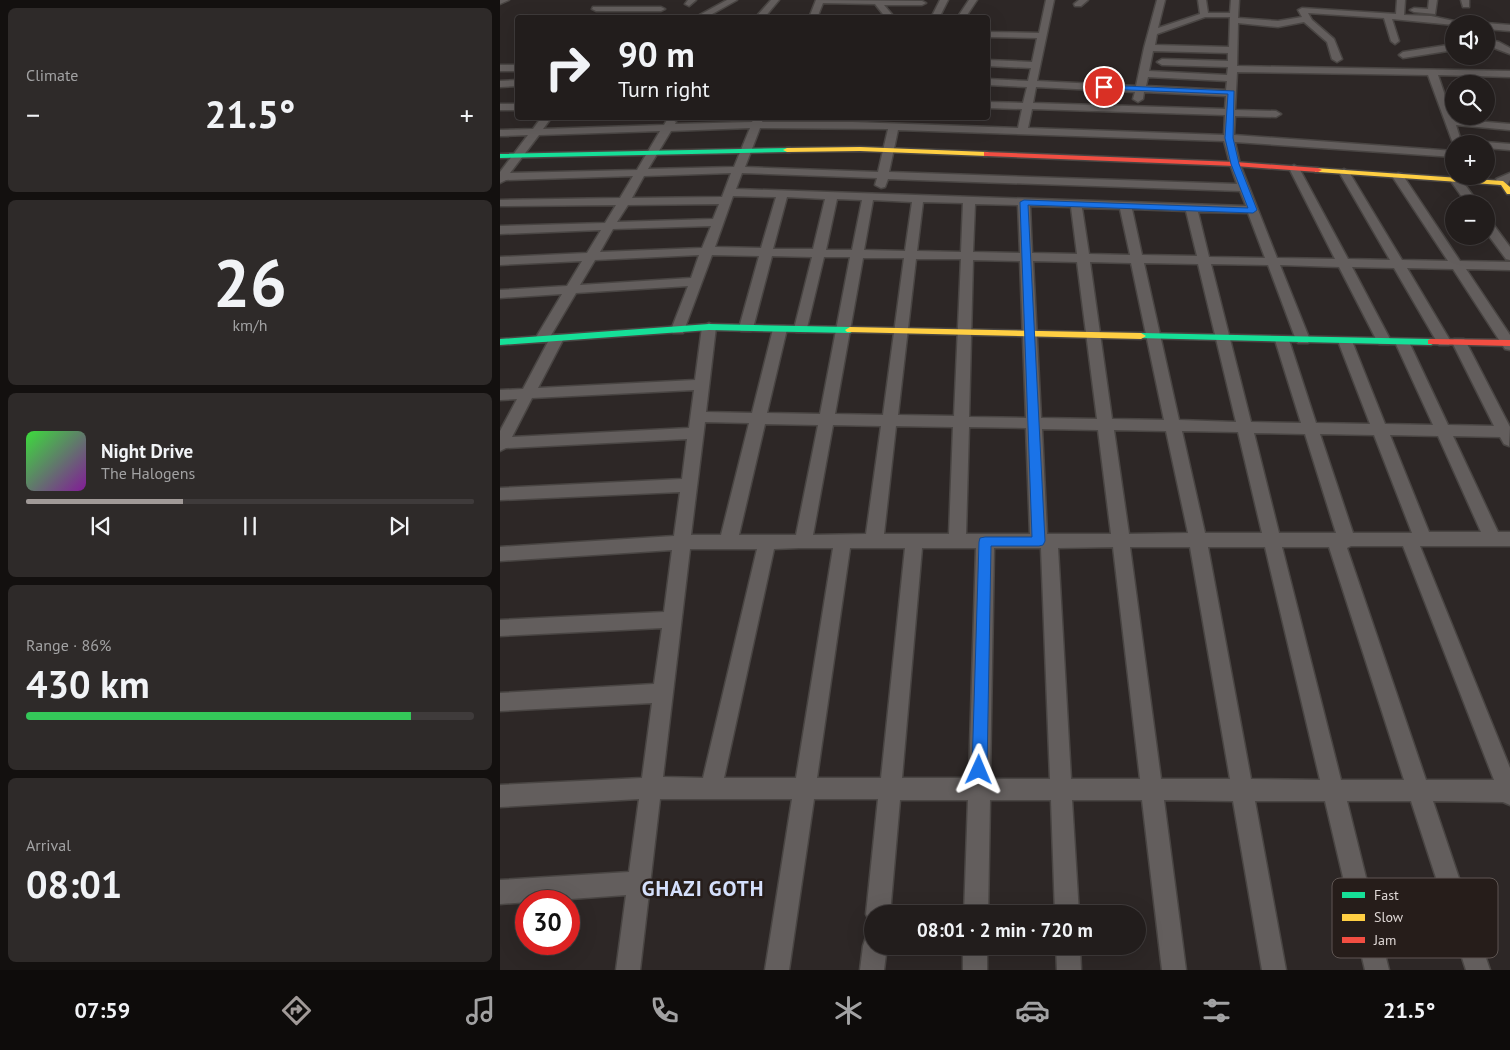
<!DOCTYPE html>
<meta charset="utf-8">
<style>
body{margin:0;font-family:"PT Sans",sans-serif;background:#2e2a29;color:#f1f3f6;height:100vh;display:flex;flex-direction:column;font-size:19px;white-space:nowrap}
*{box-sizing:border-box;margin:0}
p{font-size:16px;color:#a2a2a3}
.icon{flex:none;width:28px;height:28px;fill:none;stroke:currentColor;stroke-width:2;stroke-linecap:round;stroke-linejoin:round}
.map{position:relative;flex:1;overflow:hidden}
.details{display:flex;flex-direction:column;gap:8px;padding:8px;background:#13100f;width:500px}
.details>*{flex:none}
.banner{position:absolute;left:15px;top:15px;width:475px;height:105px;border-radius:5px;box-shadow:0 5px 20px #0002,0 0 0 1px #3f3b3b;background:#221d1c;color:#f1f3f6;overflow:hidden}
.controls{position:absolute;left:945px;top:15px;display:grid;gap:10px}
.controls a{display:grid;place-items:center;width:50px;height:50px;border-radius:50%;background:#221d1c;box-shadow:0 5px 20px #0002,0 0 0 1px #3f3b3b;font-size:25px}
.speed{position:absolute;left:15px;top:890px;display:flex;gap:10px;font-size:25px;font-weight:700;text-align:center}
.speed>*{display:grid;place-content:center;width:65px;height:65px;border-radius:50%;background:#221d1c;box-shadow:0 5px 20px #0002,0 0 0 1px #3f3b3b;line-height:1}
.speed .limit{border:8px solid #d22;background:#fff;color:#111}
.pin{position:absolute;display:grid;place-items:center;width:42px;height:42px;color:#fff;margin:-21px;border:2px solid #fff;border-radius:50%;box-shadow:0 1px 5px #0007}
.me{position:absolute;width:55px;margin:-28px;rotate:1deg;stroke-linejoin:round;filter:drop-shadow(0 0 4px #0008)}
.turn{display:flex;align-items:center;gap:18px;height:105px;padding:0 20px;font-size:22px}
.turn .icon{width:65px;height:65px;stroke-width:2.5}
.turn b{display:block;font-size:35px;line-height:42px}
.big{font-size:38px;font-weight:800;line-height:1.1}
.details .card{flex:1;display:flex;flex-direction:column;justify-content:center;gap:8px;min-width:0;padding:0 18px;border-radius:8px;background:#2e2a29}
.details .dial{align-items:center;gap:0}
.dial b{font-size:65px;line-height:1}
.song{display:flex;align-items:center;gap:15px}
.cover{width:60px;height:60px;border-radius:8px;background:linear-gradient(135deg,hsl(120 70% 55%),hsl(290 70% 35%))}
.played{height:5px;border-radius:2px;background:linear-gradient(90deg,#a19a98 35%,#3f3b3b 35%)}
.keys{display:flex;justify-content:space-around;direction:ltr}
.heat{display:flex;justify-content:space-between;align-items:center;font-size:28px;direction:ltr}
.charge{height:8px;border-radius:4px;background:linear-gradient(90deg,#34c759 86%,#3f3b3b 0)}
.trip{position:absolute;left:364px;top:905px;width:282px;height:50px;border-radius:25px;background:#221d1c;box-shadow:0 5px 20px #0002,0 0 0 1px #3f3b3b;font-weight:800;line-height:50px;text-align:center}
.dock{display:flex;height:80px;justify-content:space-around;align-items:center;background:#0e0c0b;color:#a2a2a3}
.dock .icon{width:35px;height:35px}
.dock .current{color:#a19a98}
.dock b{font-size:22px;color:#f1f3f6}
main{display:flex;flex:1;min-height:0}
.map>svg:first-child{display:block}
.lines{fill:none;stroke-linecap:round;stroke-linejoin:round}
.street-casing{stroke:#494543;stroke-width:3}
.fast-casing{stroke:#494543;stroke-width:3}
.slow-casing{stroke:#494543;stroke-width:3}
.jam-casing{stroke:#494543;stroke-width:3}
.street{fill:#635e5d;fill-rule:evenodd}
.fast{fill:#16e098;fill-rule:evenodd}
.slow{fill:#ffcf43;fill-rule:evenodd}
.jam{fill:#f24e42;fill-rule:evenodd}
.route{fill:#1a73e8;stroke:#114b97}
.labels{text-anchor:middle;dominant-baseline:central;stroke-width:5;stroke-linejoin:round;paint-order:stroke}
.near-district-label{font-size:21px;font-weight:bold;letter-spacing:1px;fill:#d5e0fc;stroke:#261d1a}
.key{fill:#261d1a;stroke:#5e5552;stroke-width:1}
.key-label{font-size:14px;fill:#dfd8d6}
</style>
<main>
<section class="details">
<div class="card"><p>Climate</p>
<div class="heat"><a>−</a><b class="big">21.5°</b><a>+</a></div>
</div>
<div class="card dial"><b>26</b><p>km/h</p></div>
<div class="card">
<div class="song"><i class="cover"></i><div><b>Night Drive</b><p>The Halogens</p></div></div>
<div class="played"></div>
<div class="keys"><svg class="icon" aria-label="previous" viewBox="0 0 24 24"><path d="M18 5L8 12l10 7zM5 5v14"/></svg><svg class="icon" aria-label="pause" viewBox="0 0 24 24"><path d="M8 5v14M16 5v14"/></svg><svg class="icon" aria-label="next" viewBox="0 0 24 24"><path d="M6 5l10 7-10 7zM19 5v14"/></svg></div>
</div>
<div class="card"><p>Range · 86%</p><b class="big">430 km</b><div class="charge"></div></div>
<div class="card"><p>Arrival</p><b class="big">08:01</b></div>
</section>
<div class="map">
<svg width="1010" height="970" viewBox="0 0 1010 970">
<rect width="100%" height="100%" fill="#2d2726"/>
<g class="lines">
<g class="street-casing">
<path id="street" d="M0,0H9L0,4Z
M188,0H196L189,6L185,4Z
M227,0H237L205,18H194Z
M271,0H279L264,18H255Z
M316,0L422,1L426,3L422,5H384L395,18H386L375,4L323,3L317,18H309Z
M440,0H448L439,18H431Z
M469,0H477L465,18H457Z
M546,0H554L537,81L636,86L644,48L657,0H665L658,28L700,14L698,0H706L708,13H730L731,0H739L738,18L778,21L802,17L798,10L802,8L896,14L897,0H905L904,15L931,16L968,24L954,25L892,19L899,41L895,44L891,41L884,18L808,13L812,20L834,39L842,59L837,62L832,59L827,42L804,22L778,27L738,23L737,66L1010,71V77L938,75L953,119L1010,124V130L956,125L962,144H954V146L928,75L737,72L735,110L776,111L781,114L776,117L735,116L734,135L954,151V157L735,142L740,164L777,258L835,259L789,168L794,165L799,168L848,259L890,260L839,172L844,169L849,172L902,260L948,261L892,176L898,173L902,174L960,261L1010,262V270L966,269L1010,335V350L1005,349L953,269L907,268L951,342L949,345H939L937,342L894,268L852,267L891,341L889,344H879L877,341L839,267L780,265L810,340L808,343H798L796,340L768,265L711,264L751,422L801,423L775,340L777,337H787L789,340L816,423L870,424L838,341L840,338H850L852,341L885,424L933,425L895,342L897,339H907L909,342L948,425L994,426L952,342L954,339H964L966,342L1010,427L1009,446L1004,444L1000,437L953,436L998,532H1010V546H920L1010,768V805L1003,802L933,801L990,970H966L911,801H847L889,970H865L825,801H755L786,970H762L733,801L664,800L686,970H662L642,800H572L579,914H555L551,800H490L488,914H464L468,800H400L390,914H372V923L370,922L366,914L378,799H314L289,970H265L292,799H160L140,970H116L126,895L0,904V880L129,872L139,799L0,807V785L142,778L152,703L0,711V693L154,684L162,628L0,636V620L164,612L172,550L0,561V547L174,536L180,492L0,500V488L182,479L187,439L6,448L0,451V431L17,399L0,400V390L23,389L50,338L52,335H62L64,338L38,388L195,380L202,327L209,323L216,327L206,412L252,413L273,329L275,326H285L287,329L267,413L320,414L350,257H324L306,332H296L294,329L312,257L272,256L253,328L251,331H241L239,328L259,256L212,255L183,333H173L171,330L188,286L76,293L47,342H37L35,339L62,294L0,298V290L67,286L82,261L0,265V257L87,253L101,230L0,234V226L105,223L116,205L0,206V200L120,198L133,176L6,180L0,183V172L28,135L0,136V130L33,129L41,118H51L43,129L164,125L167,120L171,119L176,122L175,124L252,122L254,118H264L262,122H353L518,128L522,109L488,108V102L523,103L527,87L488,85V79L528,81L531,68L488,66V60L532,62L537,38L488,37V32L539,33ZM705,17H730L729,47L655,45L657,34ZM653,51L728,53V61L662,59L657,62L662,65L728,67L727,75L649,71ZM648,77L727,81L726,90L646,86ZM536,87L635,92L633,99L638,102L643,99L644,92L726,96L725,109L533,103ZM532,109L725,115L724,135L528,128ZM250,128L234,167L148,169L171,131ZM260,128L388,129L378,172L245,167ZM398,130L724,141L730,164L737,184L389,172ZM160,131L137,170L10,173L39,135ZM231,173L222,197L132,198L144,176ZM242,173L377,178L375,185L381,188L385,187L388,179L740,191L746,206L236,189ZM233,196L276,197L261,248L215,247ZM287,197L325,199L313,249H273ZM337,199L362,200L352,250H326ZM373,200L412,202L405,251L364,250ZM423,202L463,203L461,252L417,251ZM219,204L213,219L117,222L128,205ZM475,204L518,205L520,253L473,252ZM530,206L571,207L577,254L532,253ZM582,208L620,209L630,255L589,254ZM632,209L686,211L697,256L642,255ZM698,212L748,213L765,258L709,257ZM211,226L202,248L100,252L113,229ZM199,255L191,278L80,285L95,260ZM363,258H404L383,415L335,414ZM416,259H461L454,416L398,415ZM473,260L520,261L526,418L469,417ZM533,261L577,262L597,419L541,418ZM590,262L631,263L664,420L612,419ZM644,263L698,264L736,422L679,420ZM194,390L189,428L12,437L32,398ZM205,422L249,423L221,535H191ZM265,424L318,425L296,535H239ZM333,425L381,426L366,534L313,535ZM396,426L453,427L449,534H384ZM469,427L526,428L530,534H466ZM542,429L598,430L611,534H547ZM614,430L666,431L688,533L629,534ZM682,431L738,432L762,533H705ZM754,433L805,434L836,533H779ZM820,434L874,435L912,533H853ZM890,435L938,436L981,532H929ZM851,546H903L994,780H926L847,548ZM613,547L640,779H571L558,548ZM630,547H690L730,779H661ZM708,547H765L820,780L751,779ZM782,547H829L904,780H841ZM299,548H333L296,778H224L274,549ZM350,548H405L381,778H317ZM422,548H476L469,778H402ZM494,548H541L550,779H490ZM190,549H257L203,778L163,777Z
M579,0H588L581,6H575L574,4Z
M929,0H937L935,14L914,12L910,10L914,8L928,9Z
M961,0H969V7H963Z
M93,7H161L165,9L161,11H96L92,9Z
M986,23L1010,25V31L986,29Z
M986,39L999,42L1010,48V54L986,45Z
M954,44V50L903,58L899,55L903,52Z
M0,65H18V71H0Z
M18,80V86L0,87V81Z
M0,104H18V110H0Z
M986,142L1010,144V150L986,148V144H982Z
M1010,173V180L1007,185H999L996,179Z
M956,177L960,178L979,204H967L950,180Z
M986,220H990L1010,247V260L1006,259L986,232Z
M372,935V946H387L384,970H360L363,946L366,937Z
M463,946H487V970H463Z
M556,946H580L581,970H557Z"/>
</g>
<g class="fast-casing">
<path id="fast" d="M290,148V152H287L0,158V154Z
M209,324L350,327L355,330L350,333L209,330L0,345V339Z
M641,333L931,339L936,342L931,345L638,338V334Z"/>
</g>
<g class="slow-casing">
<path id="slow" d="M360,147L487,152L491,154L487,156L360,151L287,152L283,150L287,148Z
M815,168L1003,181L1010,187V194H1007L1001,185L818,172H815Z
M350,327L641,333L646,336L641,339L347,332L345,330Z"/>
</g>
<g class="jam-casing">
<path id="jam" d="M484,152L735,162L818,168L822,170L818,172L735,166L487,156H484Z
M931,339L1010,340V346L928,344V340Z"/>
</g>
<use href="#street" class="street"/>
<use href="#fast" class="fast"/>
<use href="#slow" class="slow"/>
<use href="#jam" class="jam"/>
</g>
<path class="route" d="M602,85L734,91L733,138L739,164L757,210L753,213L528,205L545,541L543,545L539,546H491L487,770L484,775L479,778L474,775L472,770L479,542L480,538L485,537H532L520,202L524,200L748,208L731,164L725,138L728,94L604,89L602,88Z"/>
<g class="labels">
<g class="near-district-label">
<text x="203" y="888">GHAZI GOTH</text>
</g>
</g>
<rect x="832" y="878" width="166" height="80" rx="8" class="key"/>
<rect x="842" y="892" width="23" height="6" fill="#16e098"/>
<rect x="842" y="914" width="23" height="7" fill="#ffcf43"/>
<rect x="842" y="937" width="23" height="6" fill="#f24e42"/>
<g class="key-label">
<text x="874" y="900">Fast</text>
<text x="874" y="922">Slow</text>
<text x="874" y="945">Jam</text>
</g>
</svg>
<div class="controls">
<a><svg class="icon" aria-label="sound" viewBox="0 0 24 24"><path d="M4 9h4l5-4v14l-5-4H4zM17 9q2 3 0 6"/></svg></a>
<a><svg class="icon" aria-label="search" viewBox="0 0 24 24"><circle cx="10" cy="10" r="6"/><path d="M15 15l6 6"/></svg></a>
<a>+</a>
<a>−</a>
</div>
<div class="speed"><div class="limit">30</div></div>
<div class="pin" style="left:604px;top:87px;background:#d93025"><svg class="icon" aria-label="arrive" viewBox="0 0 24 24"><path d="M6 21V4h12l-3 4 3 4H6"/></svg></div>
<svg class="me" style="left:479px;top:770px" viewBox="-20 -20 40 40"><path d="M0-17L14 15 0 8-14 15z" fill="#1a73e8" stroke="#fff" stroke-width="4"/></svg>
<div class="trip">08:01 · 2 min · 720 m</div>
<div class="banner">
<div class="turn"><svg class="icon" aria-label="right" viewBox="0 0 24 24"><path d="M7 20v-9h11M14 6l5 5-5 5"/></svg><div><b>90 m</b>Turn right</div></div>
</div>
</div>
</main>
<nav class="dock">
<b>07:59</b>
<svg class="icon current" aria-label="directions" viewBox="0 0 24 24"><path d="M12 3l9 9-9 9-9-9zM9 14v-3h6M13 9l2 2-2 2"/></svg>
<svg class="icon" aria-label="music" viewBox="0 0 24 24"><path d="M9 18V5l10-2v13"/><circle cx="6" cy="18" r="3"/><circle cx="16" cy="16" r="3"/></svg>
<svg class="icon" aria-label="phone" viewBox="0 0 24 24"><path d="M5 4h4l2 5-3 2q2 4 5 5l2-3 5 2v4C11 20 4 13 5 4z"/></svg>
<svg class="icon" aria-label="climate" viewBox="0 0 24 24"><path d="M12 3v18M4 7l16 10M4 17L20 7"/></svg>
<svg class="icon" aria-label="car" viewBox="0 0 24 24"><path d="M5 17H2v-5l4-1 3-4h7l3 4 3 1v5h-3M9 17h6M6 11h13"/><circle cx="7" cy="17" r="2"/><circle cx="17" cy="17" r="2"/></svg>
<svg class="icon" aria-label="filters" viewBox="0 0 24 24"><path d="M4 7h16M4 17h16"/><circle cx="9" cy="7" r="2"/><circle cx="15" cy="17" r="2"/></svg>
<b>21.5°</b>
</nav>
